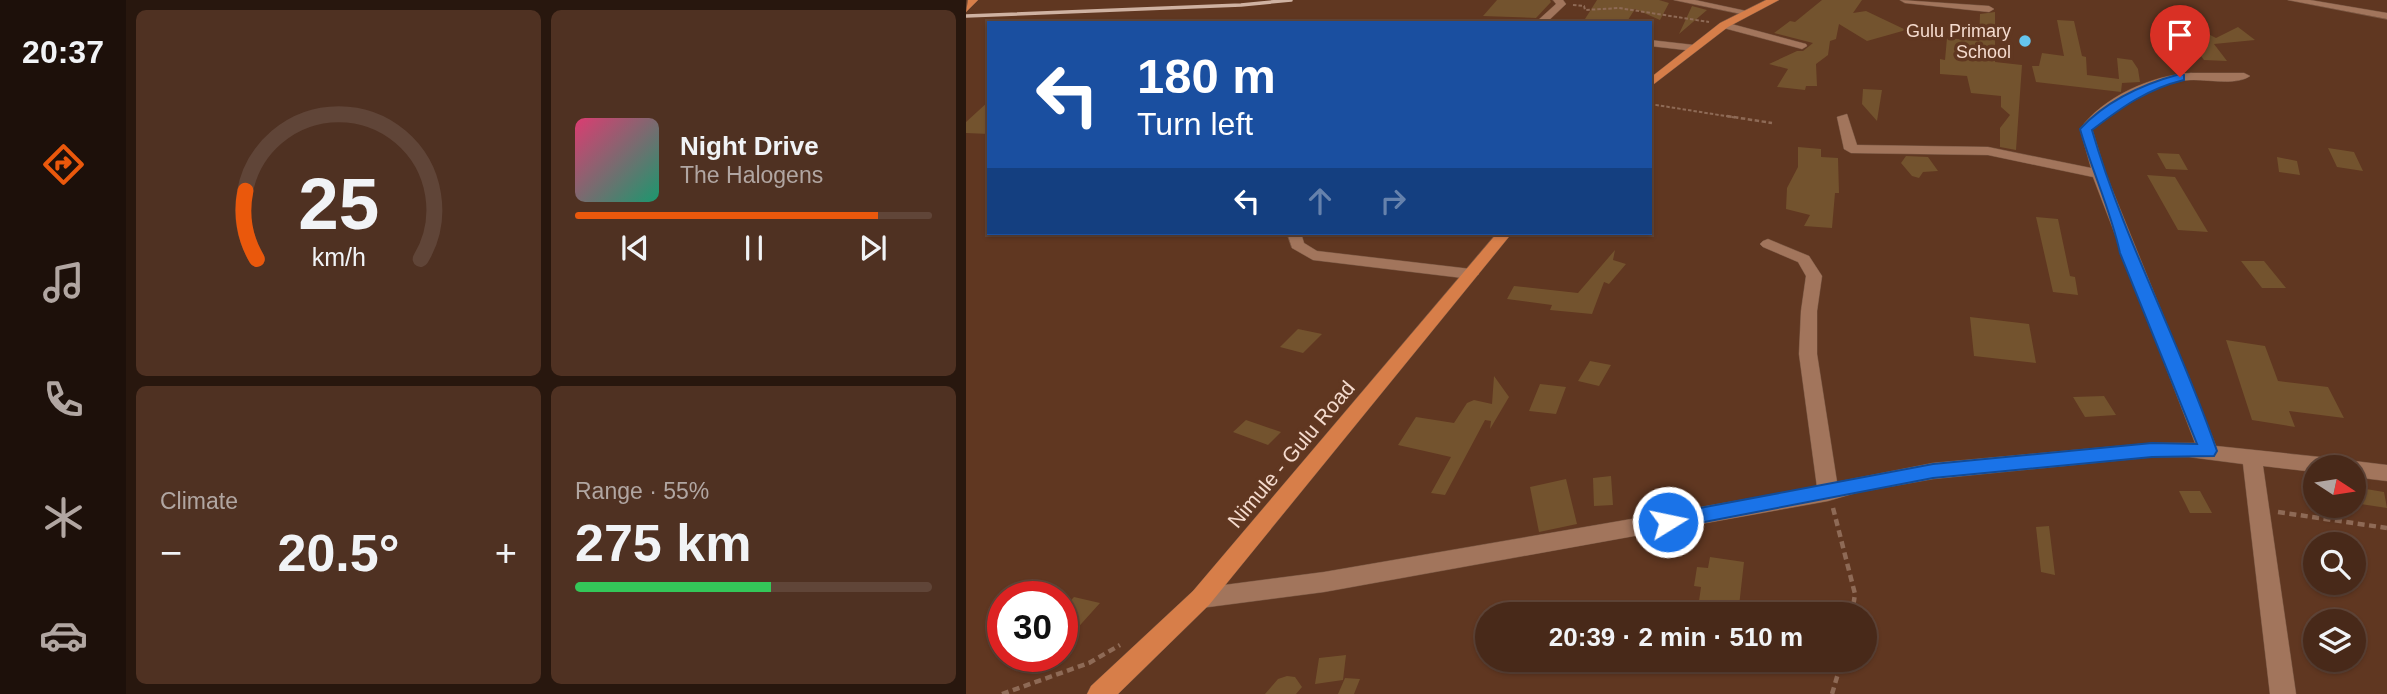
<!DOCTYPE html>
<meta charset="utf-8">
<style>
body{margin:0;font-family:Arial,sans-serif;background:#4f3122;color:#f1f3f6;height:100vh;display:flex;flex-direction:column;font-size:26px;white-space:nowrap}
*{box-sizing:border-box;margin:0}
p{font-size:23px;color:#b1a6a2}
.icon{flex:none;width:38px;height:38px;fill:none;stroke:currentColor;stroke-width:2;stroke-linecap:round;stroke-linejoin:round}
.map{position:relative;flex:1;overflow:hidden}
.sheet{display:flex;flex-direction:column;gap:10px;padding:10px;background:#28170e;width:840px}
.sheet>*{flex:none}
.guide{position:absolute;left:21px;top:21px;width:665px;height:214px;border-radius:0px;box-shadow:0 2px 5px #0004,0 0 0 2px #604538;background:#1a4fa0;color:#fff;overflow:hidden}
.needle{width:46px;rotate:102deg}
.tools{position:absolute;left:1337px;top:455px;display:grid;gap:14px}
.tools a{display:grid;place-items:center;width:63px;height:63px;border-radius:50%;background:#482919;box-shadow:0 2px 5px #0004,0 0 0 2px #604538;font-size:35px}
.speed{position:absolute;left:21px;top:581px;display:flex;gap:14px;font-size:35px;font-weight:700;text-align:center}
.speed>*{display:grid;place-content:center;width:91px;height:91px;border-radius:50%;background:#482919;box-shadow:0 2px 5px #0004,0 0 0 2px #604538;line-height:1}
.speed .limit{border:10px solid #d22;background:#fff;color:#111}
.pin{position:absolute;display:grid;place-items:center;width:60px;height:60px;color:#fff;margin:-72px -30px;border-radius:50% 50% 50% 0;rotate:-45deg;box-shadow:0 0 7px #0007}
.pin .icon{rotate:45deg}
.me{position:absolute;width:77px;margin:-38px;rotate:80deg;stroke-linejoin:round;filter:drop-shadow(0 0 5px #0008)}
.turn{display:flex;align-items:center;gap:24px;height:147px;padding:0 35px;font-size:32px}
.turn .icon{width:91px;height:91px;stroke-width:2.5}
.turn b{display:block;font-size:49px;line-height:60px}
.lanes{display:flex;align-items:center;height:66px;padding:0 35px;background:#0003;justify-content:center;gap:35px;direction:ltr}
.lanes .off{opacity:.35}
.big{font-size:52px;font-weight:800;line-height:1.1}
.sheet .card{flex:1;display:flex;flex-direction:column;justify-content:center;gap:10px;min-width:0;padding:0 24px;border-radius:10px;background:#4f3122}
.sheet .dial{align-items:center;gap:0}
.dial svg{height:182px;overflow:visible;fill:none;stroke:#604538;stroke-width:7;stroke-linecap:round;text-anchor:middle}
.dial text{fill:#f1f3f6;stroke:none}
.song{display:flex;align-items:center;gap:21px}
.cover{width:84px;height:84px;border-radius:10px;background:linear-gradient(135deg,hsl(340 70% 55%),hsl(160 70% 35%))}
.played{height:7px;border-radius:4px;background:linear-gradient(90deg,#ea580c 85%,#604538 85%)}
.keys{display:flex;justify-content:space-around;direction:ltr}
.heat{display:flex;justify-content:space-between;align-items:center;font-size:38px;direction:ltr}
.charge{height:10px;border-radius:5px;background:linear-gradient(90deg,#34c759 55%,#604538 0)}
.sheet .tiles{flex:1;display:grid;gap:10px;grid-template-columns:repeat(2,1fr)}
.trip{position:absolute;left:509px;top:602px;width:402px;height:70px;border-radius:35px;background:#482919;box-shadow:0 2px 5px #0004,0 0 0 2px #604538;font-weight:800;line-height:70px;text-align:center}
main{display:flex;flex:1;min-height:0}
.dock{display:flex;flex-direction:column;width:126px;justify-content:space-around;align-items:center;background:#1d100a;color:#b1a6a2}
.dock .icon{width:49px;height:49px}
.dock .selected{color:#ea580c}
.dock b{font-size:32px;color:#f1f3f6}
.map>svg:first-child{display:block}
.building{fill:#73532e}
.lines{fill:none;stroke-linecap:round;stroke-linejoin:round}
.minor-casing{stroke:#785642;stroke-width:1}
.major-casing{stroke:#785642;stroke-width:1}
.path-far2{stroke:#8e6a56;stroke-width:2;stroke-dasharray:3.5 2;stroke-linecap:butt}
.path-far1{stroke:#8e6a56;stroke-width:2.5;stroke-dasharray:4.5 2.5;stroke-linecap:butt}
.path{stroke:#8e6a56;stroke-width:4.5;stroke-dasharray:7 4.5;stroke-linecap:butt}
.minor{fill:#a2755c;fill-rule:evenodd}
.major{fill:#d77e49;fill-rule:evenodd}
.rail{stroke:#cfb2a2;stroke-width:3.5}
.route{fill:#1a73e8;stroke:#114b97;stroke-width:2}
.poi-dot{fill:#65c5ee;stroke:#603721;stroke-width:2.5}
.labels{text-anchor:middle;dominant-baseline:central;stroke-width:7;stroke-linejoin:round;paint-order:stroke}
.far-poi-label{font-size:18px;fill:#f5dbce;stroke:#603721;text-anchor:end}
.street-label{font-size:21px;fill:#f5dbce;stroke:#603721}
</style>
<main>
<nav class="dock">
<b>20:37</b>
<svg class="icon selected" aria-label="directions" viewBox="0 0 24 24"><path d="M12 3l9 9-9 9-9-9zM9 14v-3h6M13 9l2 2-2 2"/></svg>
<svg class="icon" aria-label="music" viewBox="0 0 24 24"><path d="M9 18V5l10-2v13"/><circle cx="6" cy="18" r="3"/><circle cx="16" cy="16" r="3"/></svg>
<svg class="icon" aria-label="phone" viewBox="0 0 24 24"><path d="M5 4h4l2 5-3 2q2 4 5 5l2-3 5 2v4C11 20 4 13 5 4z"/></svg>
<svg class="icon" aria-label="climate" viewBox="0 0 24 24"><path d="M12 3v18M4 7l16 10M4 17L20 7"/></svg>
<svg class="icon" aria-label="car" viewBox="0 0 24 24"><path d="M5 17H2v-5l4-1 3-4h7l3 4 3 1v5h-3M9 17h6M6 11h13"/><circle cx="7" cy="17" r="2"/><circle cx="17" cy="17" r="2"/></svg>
</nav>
<section class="sheet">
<div class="tiles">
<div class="card dial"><svg viewBox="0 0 100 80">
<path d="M14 69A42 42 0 1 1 86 69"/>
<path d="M14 69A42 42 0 0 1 9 39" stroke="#ea580c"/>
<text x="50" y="56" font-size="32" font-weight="700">25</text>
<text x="50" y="72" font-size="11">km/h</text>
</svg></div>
<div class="card">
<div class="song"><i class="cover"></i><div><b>Night Drive</b><p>The Halogens</p></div></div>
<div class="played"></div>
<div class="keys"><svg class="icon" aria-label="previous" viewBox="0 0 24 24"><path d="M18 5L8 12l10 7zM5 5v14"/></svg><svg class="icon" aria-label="pause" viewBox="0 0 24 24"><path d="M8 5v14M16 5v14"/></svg><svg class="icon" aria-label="next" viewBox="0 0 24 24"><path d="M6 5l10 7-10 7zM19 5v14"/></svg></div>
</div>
<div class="card"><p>Climate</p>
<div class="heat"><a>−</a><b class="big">20.5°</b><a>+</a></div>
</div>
<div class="card"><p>Range · 55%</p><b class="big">275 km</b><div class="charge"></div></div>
</div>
</section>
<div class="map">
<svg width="1421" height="694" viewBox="0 0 1421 694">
<rect width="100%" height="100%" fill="#603721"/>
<path class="building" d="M531,0H584L585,2L570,18L517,16Z
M631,0H693L703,3L694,20L669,9L660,23L619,19Z
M856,0H896L887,13L900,11L940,30L901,41L873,24L870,39L864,41L862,55L850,64L851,86H840L839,90L811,87L822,69L803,64L831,51H837L847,43L808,33L824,21L829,22Z
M726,6L741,10L713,34Z
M1029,12V62L1056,65L1050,150L1034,147V128L1044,115L1035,107V96L1005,93L1001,76L974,74V59L979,60L981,38L1013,41L1014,14Z
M1205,15L1250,38L1272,27L1289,40L1248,44L1261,61L1238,60Z
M1091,20L1108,21L1116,56L1120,57L1121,75L1153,79L1151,58L1166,60L1172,69L1174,82L1156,83L1155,92L1070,82L1066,66H1073L1076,53L1098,56Z
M897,89L916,90L911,121L896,104Z
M23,101V134L0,133V122Z
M832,147L855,149V157L872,158L873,193H869L866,228L838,226L844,215L820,209L821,188L832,167Z
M1362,148L1388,152L1397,171L1371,167Z
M1191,153L1213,154L1222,170L1200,169Z
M940,156L962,157L972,171L957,172L953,178L946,176L935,163Z
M1311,157L1331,161L1334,175L1313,172Z
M1181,175L1209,177L1242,232L1212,230Z
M1070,217L1092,219L1104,276L1109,277L1112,295L1087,292Z
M649,250L647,260L660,264L643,284L638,282L626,314L584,310L586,305L541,299L548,286L612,293Z
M1275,261H1298L1320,288H1296Z
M1004,317L1063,324L1070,363L1008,356Z
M332,329L356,334L337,353L314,347Z
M1260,340L1299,346L1312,381L1362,387L1378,418L1323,411L1329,427L1286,420Z
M624,361L645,365L633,386L612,381Z
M528,376L543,397L524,429L525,421L519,420L479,495L465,493L485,457L432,445L450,417L488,423L501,403L508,400L526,404Z
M574,384L600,387L590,414L563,411Z
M1138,396L1150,415L1119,417L1107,397Z
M280,420L315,432L302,445L267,432Z
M645,476L647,505L628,506L627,478Z
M600,479L611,524L573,532L564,487Z
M1388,487L1418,492L1421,508L1388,503Z
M1213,491H1234L1246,513H1224Z
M1083,526L1089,575L1075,572L1070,527Z
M744,557L778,562L773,606L733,601L735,587L728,586L731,567L742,568Z
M108,597L134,603L107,633L96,630V610Z
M380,655L377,680L349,684L353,658Z
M321,676L329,677L336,687L330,694H299L312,679Z
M379,678L394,679L388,694H372Z"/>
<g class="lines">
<g class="minor-casing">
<path id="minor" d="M587,0H597L600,4L580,23H569L590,4Z
M708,0H729L785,12L780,15Z
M934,0L1023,6L1028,9L1023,12L939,3Z
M1322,0H1344L1421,13V19Z
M758,22L840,44L841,46L836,49L754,27L753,25Z
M684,40L728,45L733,48L728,51L684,46Z
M1225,73H1278L1284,76C1270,86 1241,79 1224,80C1192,81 1145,103 1126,129L1140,174L1250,446L1373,459L1381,463L1388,461L1421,465V481L1388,477V467H1349V472L1297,466L1330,694H1304L1277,464L1223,457H1186L967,479L893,492L862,501L358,592L235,608L227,605L223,598L227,591L235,588L358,572L851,487L833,354L835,311L840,276L832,262L797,247L794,244L797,241L802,239L843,256L856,276L851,311V354L871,482L967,463L1186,443H1229L1127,177L1022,155L885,153L878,149L871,117L881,114L891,145L1022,147L1125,168L1114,129C1137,97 1186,75 1225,73Z
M321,233H335L338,243L351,251L505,269L513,274L505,279L347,260L326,248Z"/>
</g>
<g class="major-casing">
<path id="major" d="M2,0H12L0,12Z
M800,0H813L762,27L684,87V78L754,23Z
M531,233H546L243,605L152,694H121L125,686L227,591Z"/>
</g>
<path class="path-far2" d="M607,5L618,6L619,10L653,8L743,22
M684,104L772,118"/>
<path class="path-far1" d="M761,116L806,123"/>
<path class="path" d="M867,508L889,594L886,614
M1312,512L1421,528
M36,694L123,663L154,645
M866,694L876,660"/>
<use href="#minor" class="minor"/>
<use href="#major" class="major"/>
<path class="rail" d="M0,16L275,5L325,0"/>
</g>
<path class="route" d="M1214,74L1218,75V80C1181,89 1156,107 1126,130C1158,240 1214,342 1251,451L1248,456L1186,457L967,478L702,529L696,527L693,522L696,516L702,514L967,464L1186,443L1231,444L1154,253C1145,211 1126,171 1114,129C1141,100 1177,84 1214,74Z"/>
<circle class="poi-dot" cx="1059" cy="41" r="7"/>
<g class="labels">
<g class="far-poi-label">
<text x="1045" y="31">Gulu Primary<tspan x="1045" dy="21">School</tspan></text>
</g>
<g class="street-label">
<text transform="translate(325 454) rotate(-50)">Nimule - Gulu Road</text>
</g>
</g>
</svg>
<div class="tools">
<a><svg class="needle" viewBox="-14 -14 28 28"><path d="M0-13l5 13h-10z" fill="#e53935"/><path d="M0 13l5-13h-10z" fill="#b1a6a2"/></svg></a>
<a><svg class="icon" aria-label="search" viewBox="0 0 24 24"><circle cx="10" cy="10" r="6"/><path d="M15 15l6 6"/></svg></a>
<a><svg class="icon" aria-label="layers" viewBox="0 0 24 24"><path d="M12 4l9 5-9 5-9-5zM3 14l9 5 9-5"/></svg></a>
</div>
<div class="speed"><div class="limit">30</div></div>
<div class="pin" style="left:1214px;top:77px;background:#d93025"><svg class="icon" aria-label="arrive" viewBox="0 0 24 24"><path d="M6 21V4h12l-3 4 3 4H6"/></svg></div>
<svg class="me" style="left:702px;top:522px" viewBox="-20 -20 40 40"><circle r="17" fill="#1a73e8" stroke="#fff" stroke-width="3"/><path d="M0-11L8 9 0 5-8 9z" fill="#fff"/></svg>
<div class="trip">20:39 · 2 min · 510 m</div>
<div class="guide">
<div class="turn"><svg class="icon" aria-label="left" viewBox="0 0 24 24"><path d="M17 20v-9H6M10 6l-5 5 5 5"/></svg><div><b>180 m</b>Turn left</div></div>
<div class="lanes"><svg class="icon" aria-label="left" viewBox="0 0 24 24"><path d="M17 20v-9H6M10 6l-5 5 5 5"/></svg><svg class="icon off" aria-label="ahead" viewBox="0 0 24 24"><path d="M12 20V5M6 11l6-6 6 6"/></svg><svg class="icon off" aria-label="right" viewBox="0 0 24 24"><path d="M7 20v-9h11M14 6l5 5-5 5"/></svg></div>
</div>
</div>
</main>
